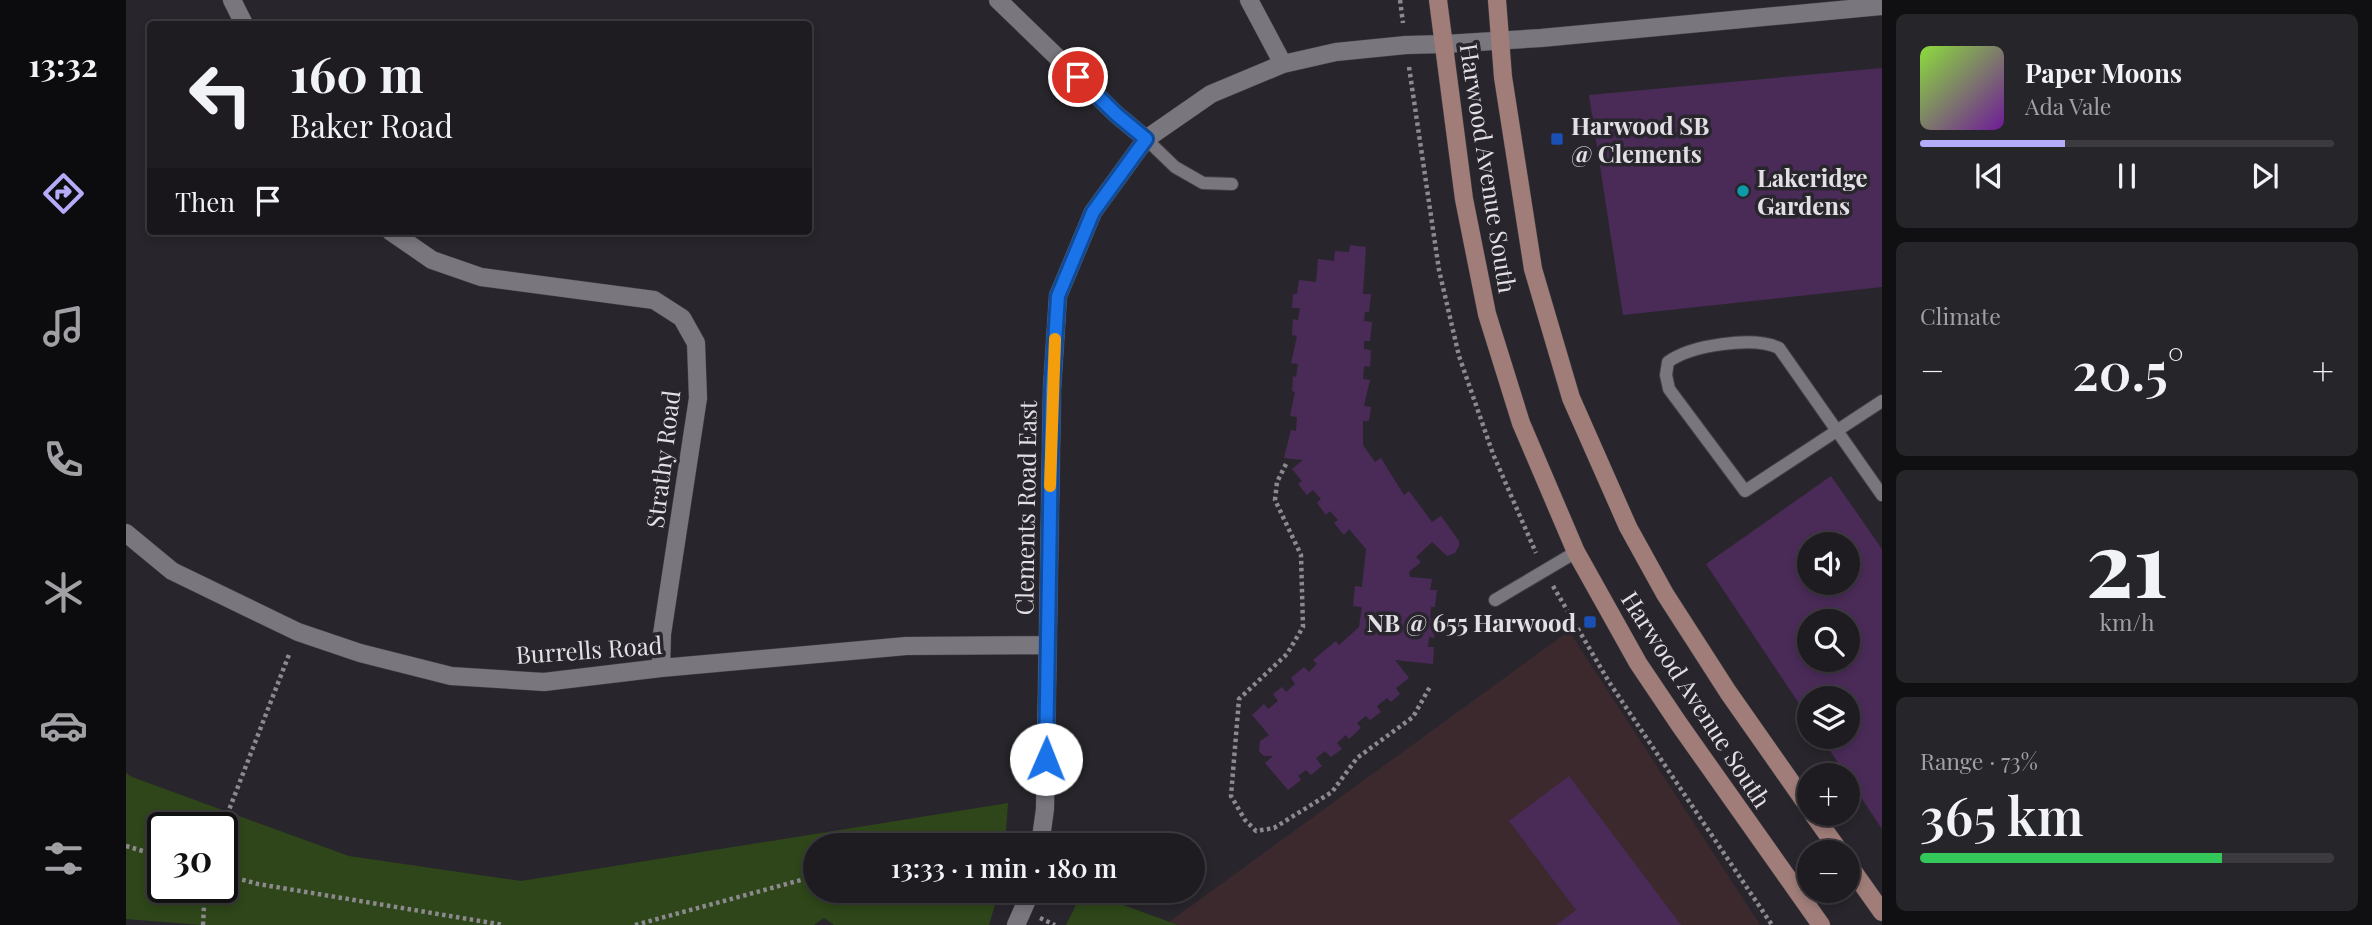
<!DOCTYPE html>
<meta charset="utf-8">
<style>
body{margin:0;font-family:"Playfair Display",serif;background:#26252a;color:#f1f3f6;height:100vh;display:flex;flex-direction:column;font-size:26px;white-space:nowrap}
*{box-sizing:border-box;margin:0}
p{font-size:23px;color:#a1a1a5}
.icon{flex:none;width:38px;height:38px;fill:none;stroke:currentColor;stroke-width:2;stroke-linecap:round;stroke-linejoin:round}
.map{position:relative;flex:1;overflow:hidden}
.panel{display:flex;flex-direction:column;gap:14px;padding:14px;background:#100f12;width:490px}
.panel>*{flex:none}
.banner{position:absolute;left:21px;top:21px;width:665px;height:214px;border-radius:7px;box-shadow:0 4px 10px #0003,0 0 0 2px #3c3a3f;background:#1e1c21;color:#f1f3f6;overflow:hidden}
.buttons{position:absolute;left:1671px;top:532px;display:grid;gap:14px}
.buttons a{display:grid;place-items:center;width:63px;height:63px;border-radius:50%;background:#1e1c21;box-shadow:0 4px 10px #0003,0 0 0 2px #3c3a3f;font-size:35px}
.speed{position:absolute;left:21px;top:812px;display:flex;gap:14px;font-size:35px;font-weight:700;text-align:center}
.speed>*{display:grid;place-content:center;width:91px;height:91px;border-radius:50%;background:#1e1c21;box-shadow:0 4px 10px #0003,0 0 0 2px #3c3a3f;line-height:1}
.speed .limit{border:4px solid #111;border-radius:10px;background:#fff;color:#111}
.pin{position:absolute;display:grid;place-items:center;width:60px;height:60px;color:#fff;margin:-30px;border:4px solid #fff;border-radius:50%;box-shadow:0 2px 7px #0007}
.me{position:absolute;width:77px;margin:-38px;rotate:1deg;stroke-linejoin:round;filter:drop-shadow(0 0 5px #0008)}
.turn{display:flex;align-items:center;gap:24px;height:147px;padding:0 28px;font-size:32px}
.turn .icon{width:91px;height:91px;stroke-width:2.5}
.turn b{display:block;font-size:49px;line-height:60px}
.then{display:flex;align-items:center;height:66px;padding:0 28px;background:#0003;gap:14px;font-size:26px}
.big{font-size:52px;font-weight:600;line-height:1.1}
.panel .tile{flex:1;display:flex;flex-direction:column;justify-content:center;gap:10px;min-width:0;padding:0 24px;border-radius:10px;background:#26252a}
.panel .dial{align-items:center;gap:0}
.dial b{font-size:91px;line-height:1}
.song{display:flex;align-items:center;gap:21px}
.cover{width:84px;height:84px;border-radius:10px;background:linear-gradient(135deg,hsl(90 70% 55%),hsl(280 70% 35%))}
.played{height:7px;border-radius:4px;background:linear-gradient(90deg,#b5acf9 35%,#3c3a3f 35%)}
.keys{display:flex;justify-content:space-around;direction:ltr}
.heat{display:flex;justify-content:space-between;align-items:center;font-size:38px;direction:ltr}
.charge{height:10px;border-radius:5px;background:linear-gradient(90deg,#34c759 73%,#3c3a3f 0)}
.trip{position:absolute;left:677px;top:833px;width:402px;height:70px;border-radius:35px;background:#1e1c21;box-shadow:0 4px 10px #0003,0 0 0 2px #3c3a3f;font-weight:600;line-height:70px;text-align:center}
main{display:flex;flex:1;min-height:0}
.tabs{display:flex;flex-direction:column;width:126px;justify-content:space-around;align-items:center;background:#0c0b0d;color:#a1a1a5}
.tabs .icon{width:49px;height:49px}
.tabs .active{color:#b5acf9}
.tabs b{font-size:32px;color:#f1f3f6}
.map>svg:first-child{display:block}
.commercial{fill:#3c292e}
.green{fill:#2e4619;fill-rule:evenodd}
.building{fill:#4a2b58;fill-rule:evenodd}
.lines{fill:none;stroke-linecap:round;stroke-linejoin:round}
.service-casing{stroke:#434147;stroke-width:14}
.minor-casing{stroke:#434147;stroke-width:19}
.tertiary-casing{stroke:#434147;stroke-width:19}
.secondary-casing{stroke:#434147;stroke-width:19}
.path{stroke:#8c8a8f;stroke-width:4.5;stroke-dasharray:3.5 3.5;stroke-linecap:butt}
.service{stroke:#79767e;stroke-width:12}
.minor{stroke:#79767e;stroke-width:18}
.tertiary{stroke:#79767e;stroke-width:18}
.secondary{stroke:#a07d78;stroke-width:18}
.route-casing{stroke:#114b97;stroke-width:18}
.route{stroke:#1a73e8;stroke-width:12}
.slow{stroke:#f59e0b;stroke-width:12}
.transit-dot{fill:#1a4fb4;stroke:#28262c;stroke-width:2.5}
.culture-dot{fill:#0f9aa8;stroke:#28262c;stroke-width:2.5}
.labels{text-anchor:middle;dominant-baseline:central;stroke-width:7;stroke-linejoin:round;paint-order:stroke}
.poi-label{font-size:24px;font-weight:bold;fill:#e2e0e4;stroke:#28262c;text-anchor:start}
.street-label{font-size:24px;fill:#e2e0e4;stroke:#28262c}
</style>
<main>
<nav class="tabs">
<b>13:32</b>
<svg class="icon active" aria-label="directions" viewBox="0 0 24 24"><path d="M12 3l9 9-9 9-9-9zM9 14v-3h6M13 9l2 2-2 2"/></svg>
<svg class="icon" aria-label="music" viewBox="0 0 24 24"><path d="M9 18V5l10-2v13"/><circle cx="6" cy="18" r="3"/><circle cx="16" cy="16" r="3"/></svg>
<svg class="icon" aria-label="phone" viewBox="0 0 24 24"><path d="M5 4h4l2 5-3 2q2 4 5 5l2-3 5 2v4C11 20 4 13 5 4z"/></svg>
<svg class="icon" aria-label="climate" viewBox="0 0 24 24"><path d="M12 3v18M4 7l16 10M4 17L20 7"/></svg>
<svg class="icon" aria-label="car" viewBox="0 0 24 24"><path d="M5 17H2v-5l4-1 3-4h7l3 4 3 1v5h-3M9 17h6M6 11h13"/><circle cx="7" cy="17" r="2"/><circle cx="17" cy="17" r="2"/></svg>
<svg class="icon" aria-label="filters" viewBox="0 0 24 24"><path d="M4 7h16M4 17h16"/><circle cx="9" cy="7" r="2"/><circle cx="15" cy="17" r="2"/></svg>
</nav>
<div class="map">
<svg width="1756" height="925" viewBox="0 0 1756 925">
<rect width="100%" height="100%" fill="#28262c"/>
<path class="commercial" d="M1443,631L1634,925H1052L1043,922Z"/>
<path class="green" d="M0,773L6,777L223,856L395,881L882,803L879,845H690V891H873L863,925H708L698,918L688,925H75L0,919ZM37,828H96V887H37Z
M957,891H959L1052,925H940Z"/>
<path class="building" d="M1756,68V287L1497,315L1463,95Z
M1224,245L1240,247L1237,294H1245L1243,312H1239L1238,321L1246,322L1244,341H1238V349L1245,350L1244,367L1238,366L1237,379L1244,380L1238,406L1245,407L1243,421H1237V445L1249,462L1255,458L1278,495L1283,491L1306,522L1315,516L1333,541V546L1329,553L1321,556L1306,542L1290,557L1295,562L1283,572L1284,577L1306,579L1304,590H1311L1309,607H1305L1304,618L1310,619L1308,638L1303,637L1302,647H1308L1307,664L1269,660L1283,678L1270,688L1274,694L1265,702L1261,698L1251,706L1255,712L1244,720L1240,716L1231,723L1235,728L1223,739L1220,735L1211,743L1216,749L1205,757L1199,751L1190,758L1196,766L1185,775L1180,770L1172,776L1175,780L1162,790L1139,763L1147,756H1138L1133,751L1134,741L1143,735L1126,715L1138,704L1142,709L1152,701L1147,694L1156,687L1160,692L1169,684L1165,678L1178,667L1183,672L1191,664L1187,660L1210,641L1213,645L1233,627L1236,607L1227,606L1229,586L1236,587L1240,549L1223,529L1218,535L1208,523L1212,520L1204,511L1200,515L1191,503L1195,499L1187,490L1181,495L1172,484L1176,481L1166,469L1177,460L1158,458L1165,430L1170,431L1171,417L1164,416L1169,392L1166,391L1167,376L1170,377L1172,364L1165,363L1171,336L1166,335L1167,319L1172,320L1174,308H1166L1167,294H1171L1173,280L1190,282L1192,259L1208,261L1209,251L1223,252Z
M1705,476L1756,549V829L1695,737H1722V698H1684V720L1580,564ZM1684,544H1722V583H1684ZM1684,621H1722V660H1684Z
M1443,776L1555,925H1430L1450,910L1383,821Z"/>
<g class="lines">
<g class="service-casing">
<path id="service" d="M1020,139L1049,167L1077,183L1106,184
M1756,401L1619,491L1543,389L1540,375L1542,362C1565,345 1627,336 1653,348L1756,495
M1369,600L1450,552"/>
</g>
<g class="minor-casing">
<path id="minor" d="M106,0L118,24
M872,0L991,115L1020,139
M1123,0L1157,64
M264,231L306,260L355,277L528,300L556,318L570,343L572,398L536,634L535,668
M0,533L46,571L172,632L234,653L325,676L418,682L535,668L780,646L921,645
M914,845L919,809L926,389L932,296L967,212L1020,139L1085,94L1157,64L1210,52L1280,45L1319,44
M1667,884L1684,873
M890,925L905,891"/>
</g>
<g class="tertiary-casing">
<path id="tertiary" d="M1319,44L1415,38L1756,6"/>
</g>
<g class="secondary-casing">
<path id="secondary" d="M1312,0L1338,199L1361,314L1395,423L1450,552L1512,663L1553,724L1695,925
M1371,0L1377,77L1407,269L1445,398L1502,527L1539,594L1602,692L1684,809
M1687,814L1714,852
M1722,864L1756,912"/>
</g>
<path class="path" d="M1274,0L1277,23
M1283,67L1313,270L1333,356L1367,454L1410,553
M1160,464L1151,482L1149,500L1175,555L1177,627L1161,654L1113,699L1105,796L1119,820L1130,831L1148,828L1206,792L1231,758L1287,717L1305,685
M1427,586L1483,682L1646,925
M96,828L164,652
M0,846L37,857
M96,874L132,884L378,925
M835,891L876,903
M914,918L929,925
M77,925L79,887
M509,925L690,876"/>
<use href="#service" class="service"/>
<use href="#minor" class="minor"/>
<use href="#tertiary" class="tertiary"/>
<use href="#secondary" class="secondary"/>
</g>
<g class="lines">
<g class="route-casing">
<path id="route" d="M920,759L926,389L932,296L967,212L1020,139L991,115L952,77"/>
</g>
<use href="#route" class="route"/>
<path class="slow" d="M924,486L929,339"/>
</g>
<g class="transit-dot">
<rect x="1424" y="132" width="14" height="14" rx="3.5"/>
<rect x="1457" y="615" width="14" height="14" rx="3.5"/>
</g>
<circle class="culture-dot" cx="1617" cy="191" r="7"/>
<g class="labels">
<g class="poi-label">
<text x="1445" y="125">Harwood SB<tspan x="1445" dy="28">@ Clements</tspan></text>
<text x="1631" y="177">Lakeridge<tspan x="1631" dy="28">Gardens</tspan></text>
<text x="1450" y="622" text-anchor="end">NB @ 655 Harwood</text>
</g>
<g class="street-label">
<text transform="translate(1363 168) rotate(81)">Harwood Avenue South</text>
<text transform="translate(536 459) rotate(-83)">Strathy Road</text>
<text transform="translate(899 508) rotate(-89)">Clements Road East</text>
<text transform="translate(463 649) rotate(-4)">Burrells Road</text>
<text transform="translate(1571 699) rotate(57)">Harwood Avenue South</text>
</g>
</g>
</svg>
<div class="buttons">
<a><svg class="icon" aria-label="sound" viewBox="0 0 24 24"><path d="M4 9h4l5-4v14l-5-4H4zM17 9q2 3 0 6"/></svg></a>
<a><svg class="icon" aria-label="search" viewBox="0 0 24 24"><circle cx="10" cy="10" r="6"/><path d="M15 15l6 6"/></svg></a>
<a><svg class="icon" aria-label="layers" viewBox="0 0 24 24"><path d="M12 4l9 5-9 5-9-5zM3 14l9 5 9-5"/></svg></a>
<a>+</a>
<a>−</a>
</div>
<div class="speed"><div class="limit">30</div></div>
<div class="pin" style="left:952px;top:77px;background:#d93025"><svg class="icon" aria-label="arrive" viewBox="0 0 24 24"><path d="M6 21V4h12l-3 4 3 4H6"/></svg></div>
<svg class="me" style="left:920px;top:759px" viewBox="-20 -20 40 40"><circle r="19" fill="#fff"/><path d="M0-13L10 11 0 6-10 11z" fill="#1a73e8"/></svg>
<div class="trip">13:33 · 1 min · 180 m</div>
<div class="banner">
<div class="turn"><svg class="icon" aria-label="left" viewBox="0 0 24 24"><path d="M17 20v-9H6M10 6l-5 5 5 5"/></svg><div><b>160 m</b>Baker Road</div></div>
<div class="then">Then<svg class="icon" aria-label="arrive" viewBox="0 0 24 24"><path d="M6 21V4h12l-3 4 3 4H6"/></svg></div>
</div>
</div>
<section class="panel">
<div class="tile">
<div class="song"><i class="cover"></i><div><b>Paper Moons</b><p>Ada Vale</p></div></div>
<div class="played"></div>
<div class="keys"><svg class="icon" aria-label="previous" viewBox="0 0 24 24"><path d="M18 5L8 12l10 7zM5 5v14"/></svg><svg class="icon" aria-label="pause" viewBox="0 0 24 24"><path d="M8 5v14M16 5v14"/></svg><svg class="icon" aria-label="next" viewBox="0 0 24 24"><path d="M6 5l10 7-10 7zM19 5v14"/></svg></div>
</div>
<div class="tile"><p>Climate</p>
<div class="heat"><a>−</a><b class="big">20.5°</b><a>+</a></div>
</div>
<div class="tile dial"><b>21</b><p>km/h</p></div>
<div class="tile"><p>Range · 73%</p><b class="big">365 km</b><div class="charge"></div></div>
</section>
</main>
